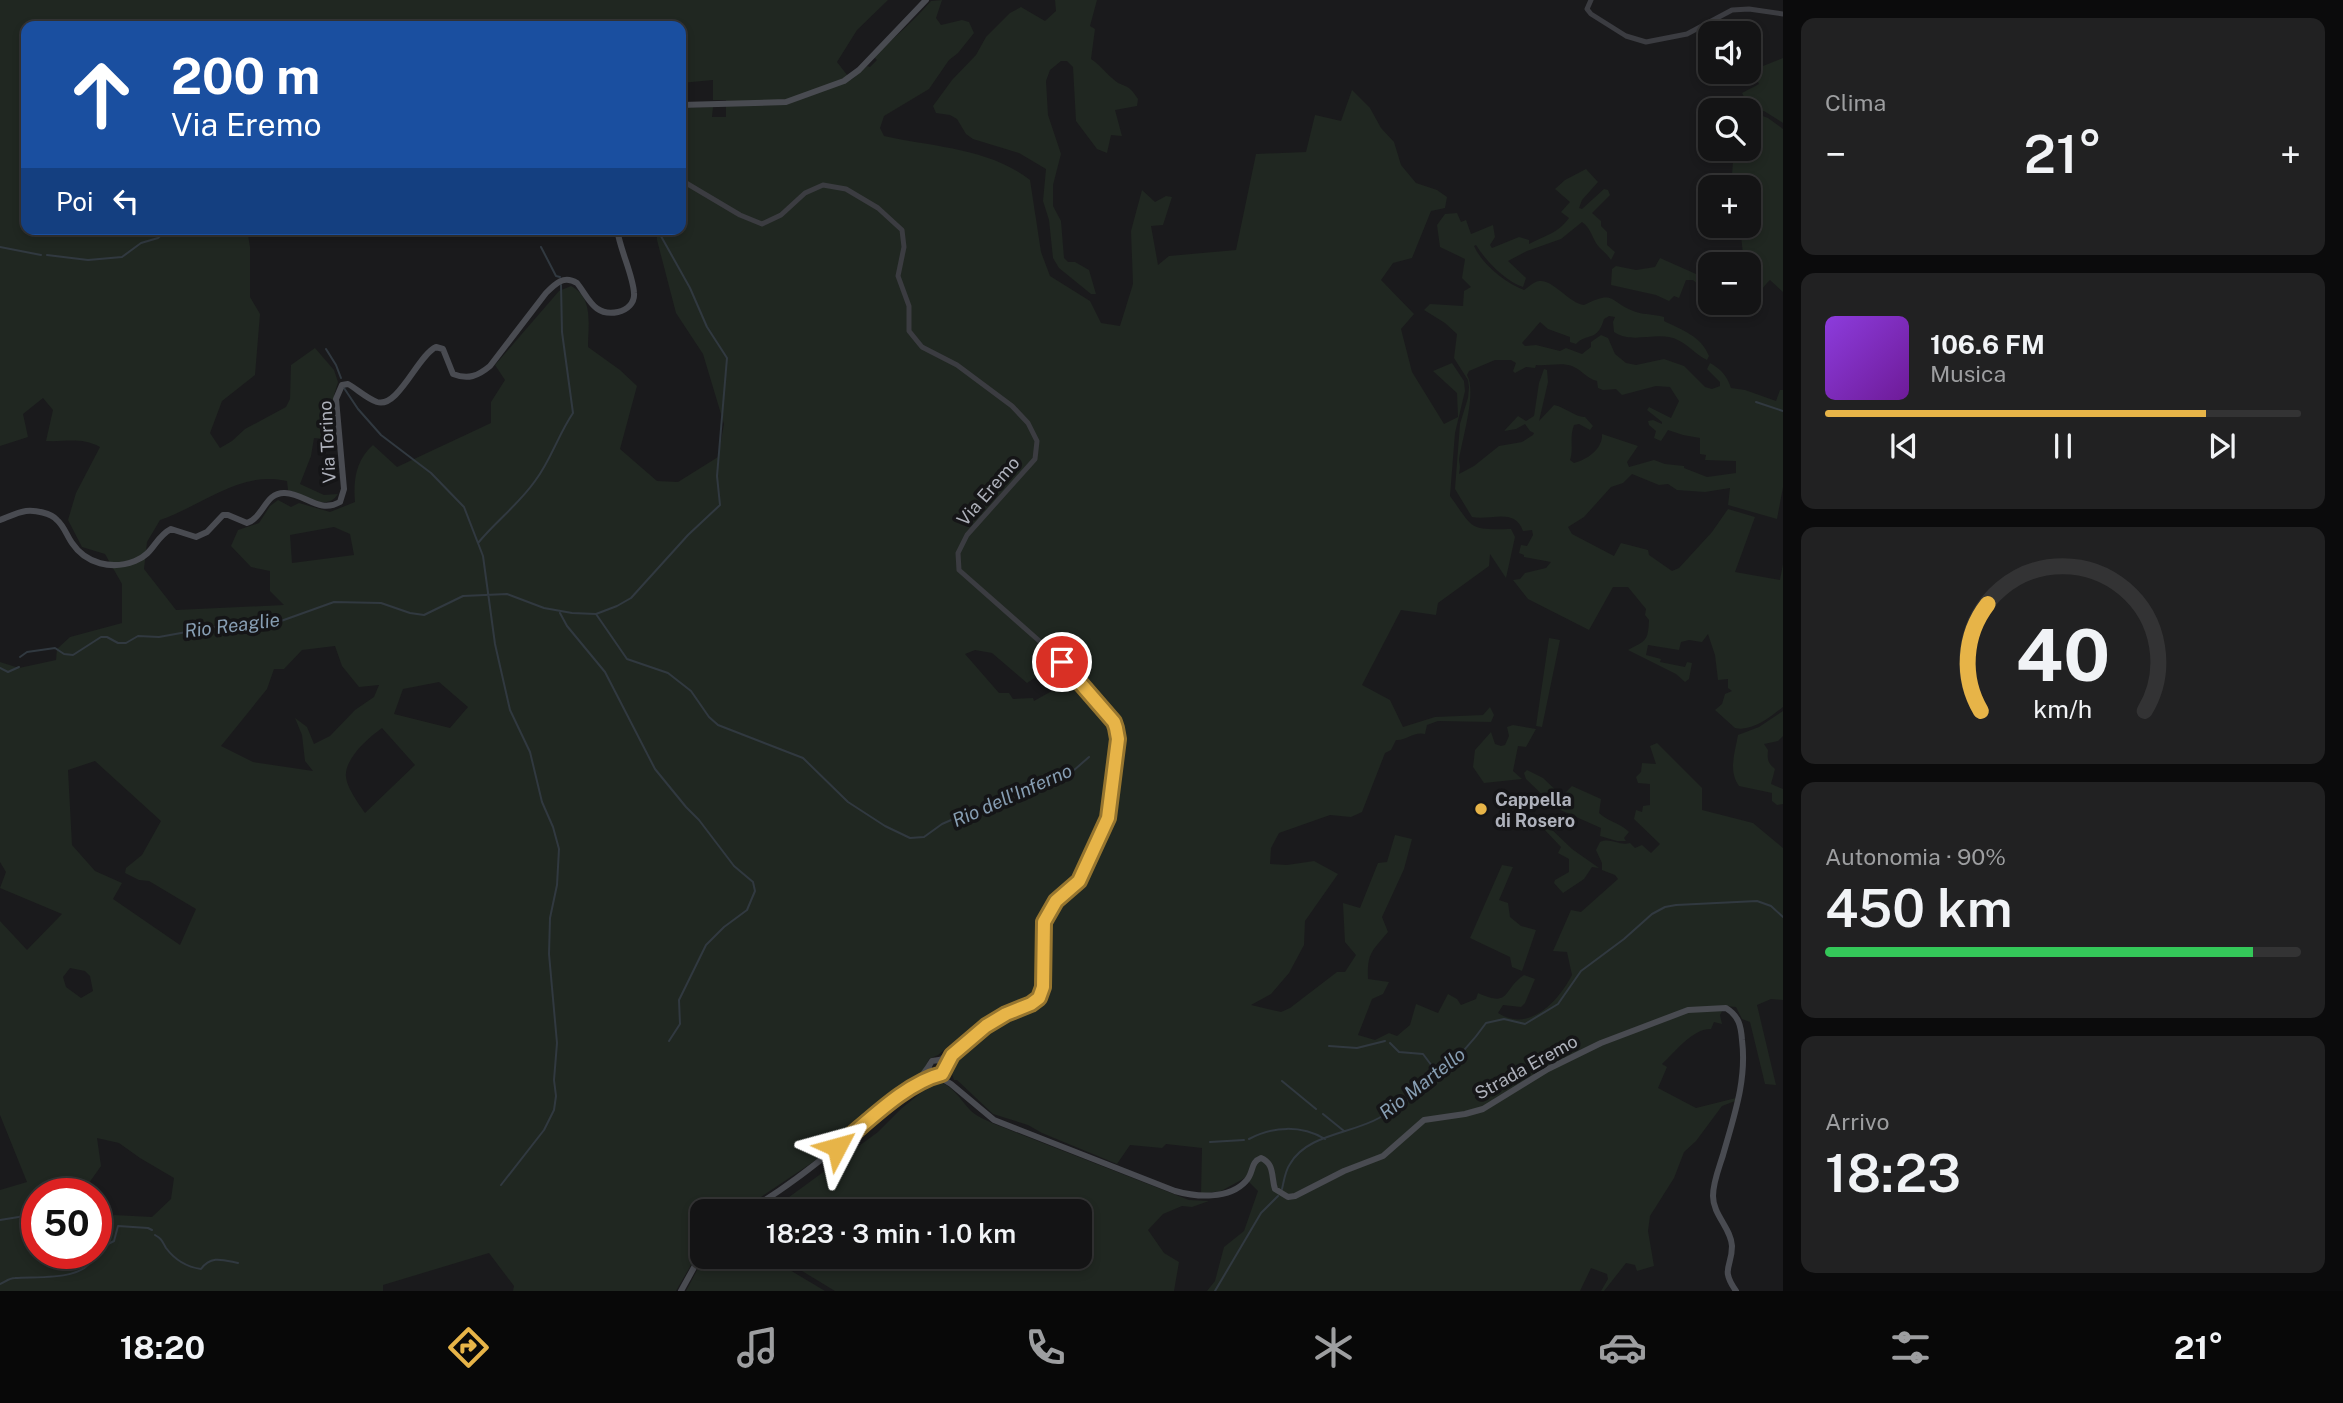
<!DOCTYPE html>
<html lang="it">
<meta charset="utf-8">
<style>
body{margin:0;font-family:"Public Sans",sans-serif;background:#212122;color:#f1f3f6;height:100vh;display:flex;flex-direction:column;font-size:26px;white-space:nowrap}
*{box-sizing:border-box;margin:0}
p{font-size:23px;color:#9d9ea0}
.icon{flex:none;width:38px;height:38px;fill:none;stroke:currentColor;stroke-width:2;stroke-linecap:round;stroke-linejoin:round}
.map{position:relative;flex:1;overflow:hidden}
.details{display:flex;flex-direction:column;gap:18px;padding:18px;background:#0b0b0c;width:560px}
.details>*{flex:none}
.banner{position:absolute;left:21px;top:21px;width:665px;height:214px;border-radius:14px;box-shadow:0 4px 10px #0003,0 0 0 2px #333334;background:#1a4fa0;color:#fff;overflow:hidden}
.controls{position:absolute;left:1698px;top:21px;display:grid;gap:14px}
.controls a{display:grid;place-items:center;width:63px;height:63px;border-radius:14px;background:#141415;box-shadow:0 4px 10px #0003,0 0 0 2px #333334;font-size:35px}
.speed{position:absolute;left:21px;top:1178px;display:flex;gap:14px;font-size:35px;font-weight:700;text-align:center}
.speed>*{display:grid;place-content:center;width:91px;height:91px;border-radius:50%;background:#141415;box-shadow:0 4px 10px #0003,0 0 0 2px #333334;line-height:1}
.speed .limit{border:10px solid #d22;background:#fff;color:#111}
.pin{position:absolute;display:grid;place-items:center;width:60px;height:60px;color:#fff;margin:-30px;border:4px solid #fff;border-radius:50%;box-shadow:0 2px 7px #0007}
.me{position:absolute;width:77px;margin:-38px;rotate:51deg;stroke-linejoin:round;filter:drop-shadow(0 0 5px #0008)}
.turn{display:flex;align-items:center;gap:24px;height:147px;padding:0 35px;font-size:32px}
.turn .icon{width:91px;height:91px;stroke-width:2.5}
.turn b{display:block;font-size:49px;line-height:60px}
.then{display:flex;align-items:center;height:66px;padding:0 35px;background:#0003;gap:14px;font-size:26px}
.big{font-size:52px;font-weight:600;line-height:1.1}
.details .card{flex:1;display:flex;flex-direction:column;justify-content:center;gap:10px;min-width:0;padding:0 24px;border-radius:14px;background:#212122}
.details .dial{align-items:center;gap:0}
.dial svg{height:182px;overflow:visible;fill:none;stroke:#333334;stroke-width:7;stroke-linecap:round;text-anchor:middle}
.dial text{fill:#f1f3f6;stroke:none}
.song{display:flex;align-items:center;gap:21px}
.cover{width:84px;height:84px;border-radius:10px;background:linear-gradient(135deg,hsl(270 70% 55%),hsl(280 70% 35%))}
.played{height:7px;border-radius:4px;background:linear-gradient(90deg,#e7b448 80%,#333334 80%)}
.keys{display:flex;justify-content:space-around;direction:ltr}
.heat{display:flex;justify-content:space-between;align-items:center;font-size:38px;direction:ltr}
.charge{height:10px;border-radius:5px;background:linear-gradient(90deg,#34c759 90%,#333334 0)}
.trip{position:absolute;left:690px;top:1199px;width:402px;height:70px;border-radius:14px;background:#141415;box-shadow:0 4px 10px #0003,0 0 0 2px #333334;font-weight:600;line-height:70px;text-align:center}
.dock{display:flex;height:112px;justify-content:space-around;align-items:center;background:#080808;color:#9d9ea0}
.dock .icon{width:49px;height:49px}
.dock .current{color:#e7b448}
.dock b{font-size:32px;color:#f1f3f6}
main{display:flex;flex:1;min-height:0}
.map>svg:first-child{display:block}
.green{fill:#202721;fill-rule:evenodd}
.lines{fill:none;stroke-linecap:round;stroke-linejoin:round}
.stream{stroke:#313940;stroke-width:2}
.tertiary{stroke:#3b3c41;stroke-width:5}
.secondary{stroke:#494b51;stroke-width:6}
.route-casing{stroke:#96752f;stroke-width:18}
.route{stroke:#e7b448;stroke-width:12}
.poi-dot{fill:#e7b448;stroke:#151517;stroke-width:2.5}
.labels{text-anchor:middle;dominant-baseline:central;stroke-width:7;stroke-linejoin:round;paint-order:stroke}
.street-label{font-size:18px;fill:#aeb1bb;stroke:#151517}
.poi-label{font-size:18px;font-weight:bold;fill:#aeb1bb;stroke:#151517;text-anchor:start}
.water-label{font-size:19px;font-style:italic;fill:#879eb3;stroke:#151517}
</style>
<main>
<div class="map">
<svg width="1783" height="1291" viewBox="0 0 1783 1291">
<rect width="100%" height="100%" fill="#1a1a1c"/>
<path class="green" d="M0,0H888L857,30L837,62L851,80L867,66L870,67L877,60L874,57C893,38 914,21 931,1L942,0L936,18L941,25L962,20L969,22L974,33L958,53L949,60L929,89L884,116L880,128L884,136C933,147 989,148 1030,180L1041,252L1050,276L1090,301L1101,323L1120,326L1133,284L1131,231L1142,190L1155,202L1166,196L1172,197L1163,225L1151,226L1158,265L1169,256L1236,250L1256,154L1306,152L1315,115L1341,121L1352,90L1370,108L1381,128L1394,142L1401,165L1416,183L1437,190L1447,197L1445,208L1431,211L1412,258L1393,263L1381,280L1414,314L1401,329L1412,372L1444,424L1458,417L1457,393L1433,371L1452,363L1464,381L1465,391L1455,433L1450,496C1474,529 1468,530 1511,529L1515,537L1506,578L1490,554L1489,566L1438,603L1436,615L1401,610L1362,685L1390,700L1403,727L1435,717L1483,715L1490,707L1494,715L1491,722L1438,721L1427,725L1425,734C1414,731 1406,741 1396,740L1391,750L1385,753L1362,812L1351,817L1330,815L1279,833L1271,848L1270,864L1287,865L1314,861L1338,874L1305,921L1304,945L1289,973L1271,994L1251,1005L1281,1012L1290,1008L1337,972H1345L1356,955L1345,942L1343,903L1360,908L1378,863L1387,862L1395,835L1412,839L1404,869L1382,917L1388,932C1372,951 1367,953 1368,979L1389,982L1383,994L1372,999L1358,1035L1375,1040L1389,1033L1397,1036L1410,1025L1416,1004L1438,1013L1448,994L1457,999L1461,1005L1476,999L1478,993C1511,1008 1502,990 1524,975L1535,979L1525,1003L1521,1007L1503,1005L1498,1013C1529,1033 1558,1002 1572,975L1567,952L1553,951L1571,910L1581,912L1618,879L1615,875L1602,870V863L1596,850L1600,842C1610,837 1619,846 1630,843L1635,848L1642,845L1651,853L1660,844L1634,819L1636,810L1642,812L1643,806L1650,805V784L1638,783L1636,777L1641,772L1642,763L1656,764L1650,746L1657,743L1702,788V810L1753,823L1783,848V1000L1771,999L1757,1005L1776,1085L1765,1084L1750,1022L1742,1019L1736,1007L1725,1006L1720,1015L1722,1024L1714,1022L1711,1029C1693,1028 1674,1053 1662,1064L1667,1067L1658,1088L1696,1108L1736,1098L1735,1101L1722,1106L1696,1141L1684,1152L1674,1178L1650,1216L1648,1231L1654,1266L1637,1271L1635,1265L1626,1263L1604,1291H1601L1608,1279L1607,1274L1591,1268L1580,1291H1207L1215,1281L1224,1247L1244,1231L1258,1191L1245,1178L1221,1191L1201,1194L1202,1148L1166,1144L1162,1148L1130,1145L1117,1164L1042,1133L1028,1125L993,1114L957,1080H954L950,1068L955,1056L980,1034L951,1044L938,1055L929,1059L923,1073L913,1083L819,1158L761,1197L733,1211H702V1246L676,1291H513L514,1286L489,1253L383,1285V1291H0V1190L27,1182L0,1115V921L27,950L62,914L0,888L6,872L0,862V662L19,668L56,660L57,649L70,637L122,623V584L105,554L82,547L68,520L76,493L100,447C81,437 67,442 46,441L53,410L43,398L23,414L28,437L0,446ZM26,26H681V83L713,80V100H726V117H712L713,107L681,108V229H657V240L676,313L703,354L724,424L718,457L678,482L657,481L620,449L637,386L620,370L588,347C588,325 594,298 571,286L559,291L495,365L505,380L491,402V423L397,467L373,445C356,460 353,480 355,502L330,512L299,503L291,507L278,500L270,506L259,523L238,530L231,546L251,567L270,571V591L284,605L176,610L144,569L147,542L160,520C202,506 240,470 287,481L288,490C303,494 326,513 338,494L324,495L300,484L311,456L314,438L336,440L334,395L338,382L334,370L315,348L291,365L290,399L286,407L245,429L232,441L220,448L210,433L222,401L255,375L260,314L250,297V247L247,229H26ZM334,527L350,534L354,555L292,563L290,535ZM335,646L342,666L359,687L379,685L374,697L355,710L330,736L314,744L307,727L295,718L302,735L305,761L313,771L253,762L221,746L267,689L274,669H284L302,650ZM975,650L992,653L1027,683L1056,664L1057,660L1073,673L1100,702L1098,704L1071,675L1064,681V684L1034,701L1033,698L1013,699L1009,693H999L965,654ZM439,682L468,707L450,728L394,714L403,689ZM382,728L415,765L365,813C359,804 347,788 346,777C344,759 368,738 382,728ZM95,761L161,821L142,855L126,868L125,873L139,880L149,881L196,909L180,945L113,899L122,883L95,871L72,845L68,770ZM70,968L85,971L90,976L93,991L81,998L66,987L63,977ZM97,1138L119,1143L140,1158L174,1178L171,1199L152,1217L114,1215L96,1238V1253H85L77,1262L41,1256L43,1253H37V1194L95,1193L89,1183L101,1166Z
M1055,0H1097L1090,26L1095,29L1091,59C1100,65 1104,71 1112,78C1123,89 1127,81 1138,99L1137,106L1115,110L1122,136L1111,135L1107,153L1097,149L1076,121L1073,67L1067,61H1061L1050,70L1046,81L1048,115L1061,154L1053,185V206L1061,221L1064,258L1068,262H1075L1089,270L1096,294H1091L1059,268L1053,258L1049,220L1043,201L1046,169L1019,153L973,139L966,134L957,119L950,115L936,113L933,106L952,80L976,55L986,37L1010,13L1021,7L1045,21L1056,11Z
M1783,58V123L1764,111L1753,114L1742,93L1759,84L1748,62L1763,66Z
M1760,115L1768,118L1783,129V292L1770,280C1758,291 1741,324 1723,309V303H1748V264H1744L1740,226H1748V187H1731L1734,149H1748V122Z
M1586,169L1598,182L1582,200L1579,208L1582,209L1604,189L1608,190L1610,195L1592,213L1601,221V226L1607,232V245L1615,252L1611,260C1607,254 1604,252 1599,247C1592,239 1592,229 1582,222L1561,239L1527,251L1508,261L1526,278L1523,287C1505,281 1486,261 1476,245L1474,246C1482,264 1505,283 1524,290C1529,287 1533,282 1539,281C1553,279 1569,303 1584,305C1616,289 1608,302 1636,312C1646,315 1654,314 1664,317V321C1682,330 1701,336 1709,356L1707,360C1693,353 1685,340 1669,337C1650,334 1630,343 1614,332L1613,322L1615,317L1609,316L1604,319C1597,343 1587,332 1576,344L1570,342V337L1548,329L1540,322L1522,343L1525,346L1536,345L1560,351L1566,348L1582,354L1591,347V342L1601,335L1608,338L1615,354L1626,363L1636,365L1664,359L1684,366L1705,387L1712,389L1720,386V382L1707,369L1710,363C1722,370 1727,376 1731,388L1745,390L1776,401L1780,390H1783V487L1777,519L1728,505L1730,488L1705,492L1677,490L1668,484L1659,485L1632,474L1623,483L1611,487L1584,517L1568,527L1572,534L1614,556L1621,543L1648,550L1649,555L1672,571L1679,568L1712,532L1728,509L1755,517L1735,572L1780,580L1783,564V707C1770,717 1752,732 1735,728L1715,710L1722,704L1725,694L1732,691L1728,688V679L1718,680L1715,655L1708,634L1702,642L1689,640L1681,642L1679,650L1648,645L1646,655L1661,659L1660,662L1685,667L1687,662L1692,663L1689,679L1685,682L1676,674L1628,650C1646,640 1648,642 1649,620L1645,615L1646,609L1628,587H1613L1589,630L1528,599L1513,580L1520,579L1525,573L1546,568L1551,562L1524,557V555L1519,553L1521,545L1527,546L1533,535L1532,530L1523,531C1515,507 1490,521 1472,517L1455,489L1460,424L1468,398L1469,387L1468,380L1454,358L1457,334L1445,323L1424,310L1430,304L1463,306L1464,291L1471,287L1462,278L1465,259L1440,247L1437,225L1445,214L1457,213L1461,222L1466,220L1471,234L1493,225L1495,237L1490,245L1492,248L1519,237L1529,240V244L1533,242C1547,235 1559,232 1569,218L1561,212L1570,202L1555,189L1565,180ZM1495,360H1511L1516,363L1513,371L1515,373L1526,367L1535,368L1536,365C1548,366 1562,362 1572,366C1582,370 1586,378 1597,381L1598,388L1603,390L1616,389L1622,395L1656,386L1670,387L1679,401L1671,418L1649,407L1647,410L1662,422V424L1653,420L1648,421L1649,425L1656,431L1654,438L1661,441L1668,430L1683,435L1700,438V454L1706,455L1705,460L1736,461V473L1707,477L1684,468V466L1665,464L1654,460L1629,467L1627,462L1638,446L1602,434C1603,449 1587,460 1574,463L1570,460C1574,449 1569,438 1574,425L1579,424L1590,430L1593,426L1585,417C1577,418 1565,407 1554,405L1539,421L1548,382L1547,370L1544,369L1539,383L1534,416L1526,421L1518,416L1504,431L1516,429L1525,424L1530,431L1534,433L1533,435L1522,442L1499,446L1474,466L1459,474L1460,467L1459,460C1462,439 1477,392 1467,375L1469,371Z
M1660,258L1705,278L1700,286L1693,280H1686L1679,298L1674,296L1669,301L1656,295L1611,285L1612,269L1616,266L1636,270L1655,267Z
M1549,638L1560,640L1542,727L1536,726Z
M1783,711V736L1778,741L1764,744L1768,750C1767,760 1768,763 1775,769L1771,784L1783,789V804L1777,805L1772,801V793L1739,786C1728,771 1735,752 1738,735L1759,727Z
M1513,725L1536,729L1526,747L1518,746L1513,771L1522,779L1484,783L1473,767L1475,750L1491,732L1495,744L1501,746L1505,745L1509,736L1507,727Z
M1527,770L1543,778L1562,796L1572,786L1601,799L1599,813C1607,821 1622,824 1629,832L1624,838L1626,841H1617L1600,836L1601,828L1556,808L1526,779L1524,773Z
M1546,824L1572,849L1599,868L1592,867L1584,879L1563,893L1554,883L1555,880L1569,872V859L1558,853L1561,847L1543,828Z
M1502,865L1513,867L1499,900L1508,903L1510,917L1521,926L1536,930L1522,971L1512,967L1510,957L1470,938Z
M937,1080C955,1088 959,1098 971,1111C976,1116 986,1120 992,1123L1189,1200L1209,1201L1192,1207L1182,1206L1163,1214L1148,1230L1164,1253L1179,1262L1174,1291H835L779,1257L1080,1256V1211H770L878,1132L902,1108Z
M704,1257H732L739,1261L742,1257H768L825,1291H686Z"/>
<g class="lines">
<path class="stream" d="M0,247L41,255
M541,247L556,276L560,277
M47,255L88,260L122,257L141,243L158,238L168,229
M326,349L336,365L341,378
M344,388L358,409L381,435L431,473L464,507L483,556L495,644L510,710L530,752L542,802L553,827L559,849L557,885L550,918L549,954L557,1043L554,1080L556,1096L554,1110L544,1130L501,1185
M1756,402L1783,411
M478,543C496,521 519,504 535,481C551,460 558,435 573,413L562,332L561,285
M560,613L567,626L605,672L655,769L686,807L699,820L734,866L753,882L755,891L747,910L724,927L706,945L679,1000L680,1024L669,1041
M596,614L627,659L668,673L691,691L709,717L718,725L803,758L848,802L885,826L910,838L924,837L942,824L974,810L999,806L1073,771L1089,757
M20,657L27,652L55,648L64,654L73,655L101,637H107L118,643H126L138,636L159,637L247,621H281L334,602L381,603L410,613L424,615L463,596L507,594L544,608L572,613L596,614L617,606L631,598L688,535L720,505L717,476L727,358L707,327L690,288L657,229
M0,668L8,672L19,667
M1390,1043L1399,1052L1423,1054L1432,1066L1441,1070
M1329,1046L1357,1048L1385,1041
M1282,1081L1316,1109
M1323,1114L1344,1131
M1249,1139C1273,1126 1301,1125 1325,1139
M1210,1142L1244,1140
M1282,1189C1284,1181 1285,1171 1290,1164C1307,1134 1351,1134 1379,1118C1417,1096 1461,1059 1486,1023L1504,1019L1525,1024L1558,1004L1581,971L1624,939L1652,914L1665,907L1676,905L1757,901L1771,906L1783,917
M0,1220L37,1214
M155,1235C162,1239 162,1241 166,1248C175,1260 187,1267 201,1269C211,1255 223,1260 238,1263
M96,1250L114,1241L118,1226L148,1228L152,1230
M0,1284C5,1282 9,1278 15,1278C39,1276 88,1282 95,1253
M1215,1291L1261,1213L1278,1196"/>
<path class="tertiary" d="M1591,0L1587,9L1591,14L1626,36L1646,42L1687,34L1732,10L1749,9L1783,14
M681,180L740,215L762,224L781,215L805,193L823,185L846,189L878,208L902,230L904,247L898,276L909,306V331L922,347L957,365L1012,406L1028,423L1037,441L1035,459L967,535L958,553L959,570L1053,653L1114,722L1118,739L1108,818L1079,881L1056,901L1043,922V987L1039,998L1031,1004L996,1020L939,1060
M945,1066L956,1052"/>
<path class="secondary" d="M681,105L786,102L844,81L859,70L926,0
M0,520C8,517 18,512 26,511C35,510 51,513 57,520C64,526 67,536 72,543C86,564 112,570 135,561C154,554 155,537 171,529L196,537L207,532L223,515H228L247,523C264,517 265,492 285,493C306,494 319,514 340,502L344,489L336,399L342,385L348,384C357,389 366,398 377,402C398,409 418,355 436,347L443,349L453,374C468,380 478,376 490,366L546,293C556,283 564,275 577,283C589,298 594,317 618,312C627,310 635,303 634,293C633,275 620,250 617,229
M938,1076L951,1084L994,1120L1175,1191C1196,1197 1229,1200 1246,1181C1254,1173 1250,1162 1261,1158C1275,1164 1271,1177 1275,1189L1288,1197L1295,1196L1344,1171L1383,1156L1424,1120L1465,1114L1483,1109L1548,1069L1601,1043L1688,1010L1726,1008C1739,1016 1741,1026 1742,1040C1747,1080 1734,1116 1723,1155C1719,1168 1713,1182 1713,1196C1713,1215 1731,1228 1732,1246C1732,1268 1720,1268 1736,1291
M747,1211C791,1186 830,1152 870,1121C892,1103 918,1086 932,1061L939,1060L945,1066L944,1073L938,1076L931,1073L929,1068
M681,1291L702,1253"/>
</g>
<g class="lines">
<g class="route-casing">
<path id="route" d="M837,1147C867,1123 905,1083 942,1074L952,1055L986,1026L1006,1014L1031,1004L1039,998L1043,987L1044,922L1056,901L1079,881L1108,818L1118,739L1116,728L1114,722L1062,662"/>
</g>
<use href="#route" class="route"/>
</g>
<circle class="poi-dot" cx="1481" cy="809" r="7"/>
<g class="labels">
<g class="street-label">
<text transform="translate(327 442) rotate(-93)">Via Torino</text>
<text transform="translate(988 491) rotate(-49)">Via Eremo</text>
<text transform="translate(1526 1067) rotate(-29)">Strada Eremo</text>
</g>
<g class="poi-label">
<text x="1495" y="799">Cappella<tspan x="1495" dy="21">di Rosero</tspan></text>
</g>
<g class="water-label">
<text transform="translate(232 625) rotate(-7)">Rio Reaglie</text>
<text transform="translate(1012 795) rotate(-24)">Rio dell'Inferno</text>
<text transform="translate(1422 1083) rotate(-38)">Rio Martello</text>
</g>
</g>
</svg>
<div class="controls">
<a><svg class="icon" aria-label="sound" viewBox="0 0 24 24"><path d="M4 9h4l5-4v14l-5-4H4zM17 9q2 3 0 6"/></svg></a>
<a><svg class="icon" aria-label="search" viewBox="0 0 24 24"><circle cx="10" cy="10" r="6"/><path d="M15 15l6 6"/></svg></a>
<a>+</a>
<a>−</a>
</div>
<div class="speed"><div class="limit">50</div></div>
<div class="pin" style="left:1062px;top:662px;background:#d93025"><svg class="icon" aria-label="arrive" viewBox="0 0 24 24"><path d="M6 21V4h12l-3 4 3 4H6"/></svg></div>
<svg class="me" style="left:837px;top:1147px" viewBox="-20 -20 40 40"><path d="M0-17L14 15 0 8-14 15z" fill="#e7b448" stroke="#fff" stroke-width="4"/></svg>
<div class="trip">18:23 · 3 min · 1.0 km</div>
<div class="banner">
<div class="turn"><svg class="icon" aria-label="ahead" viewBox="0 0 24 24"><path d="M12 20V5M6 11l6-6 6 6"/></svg><div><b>200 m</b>Via Eremo</div></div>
<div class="then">Poi<svg class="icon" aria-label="left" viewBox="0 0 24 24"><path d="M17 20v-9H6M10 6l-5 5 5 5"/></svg></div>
</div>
</div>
<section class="details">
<div class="card"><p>Clima</p>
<div class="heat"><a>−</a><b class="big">21°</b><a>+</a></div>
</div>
<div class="card">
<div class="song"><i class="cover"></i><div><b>106.6 FM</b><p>Musica</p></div></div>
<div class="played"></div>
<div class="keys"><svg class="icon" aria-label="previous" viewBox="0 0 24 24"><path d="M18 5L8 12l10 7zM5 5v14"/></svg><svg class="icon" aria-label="pause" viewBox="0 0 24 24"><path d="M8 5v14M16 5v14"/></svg><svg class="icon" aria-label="next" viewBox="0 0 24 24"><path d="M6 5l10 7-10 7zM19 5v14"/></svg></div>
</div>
<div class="card dial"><svg viewBox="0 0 100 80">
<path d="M14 69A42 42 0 1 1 86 69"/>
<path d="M14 69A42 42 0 0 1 17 22" stroke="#e7b448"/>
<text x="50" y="56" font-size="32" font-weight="700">40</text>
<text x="50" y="72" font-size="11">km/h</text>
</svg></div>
<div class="card"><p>Autonomia · 90%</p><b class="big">450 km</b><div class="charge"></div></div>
<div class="card"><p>Arrivo</p><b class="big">18:23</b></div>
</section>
</main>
<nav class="dock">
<b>18:20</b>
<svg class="icon current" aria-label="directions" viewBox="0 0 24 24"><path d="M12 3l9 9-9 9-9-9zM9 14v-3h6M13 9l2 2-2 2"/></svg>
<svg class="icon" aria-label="music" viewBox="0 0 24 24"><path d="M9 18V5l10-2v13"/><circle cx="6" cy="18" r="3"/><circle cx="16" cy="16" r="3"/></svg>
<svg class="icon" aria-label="phone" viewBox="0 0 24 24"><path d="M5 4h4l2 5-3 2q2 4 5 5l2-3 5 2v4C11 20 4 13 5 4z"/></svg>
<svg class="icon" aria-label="climate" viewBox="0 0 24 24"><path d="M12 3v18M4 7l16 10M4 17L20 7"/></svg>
<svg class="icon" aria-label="car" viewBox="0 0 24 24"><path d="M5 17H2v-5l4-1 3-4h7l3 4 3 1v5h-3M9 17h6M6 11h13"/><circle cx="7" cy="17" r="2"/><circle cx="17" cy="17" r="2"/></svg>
<svg class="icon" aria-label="filters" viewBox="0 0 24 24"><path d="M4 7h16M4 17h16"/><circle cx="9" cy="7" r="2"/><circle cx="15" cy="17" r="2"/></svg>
<b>21°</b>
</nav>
